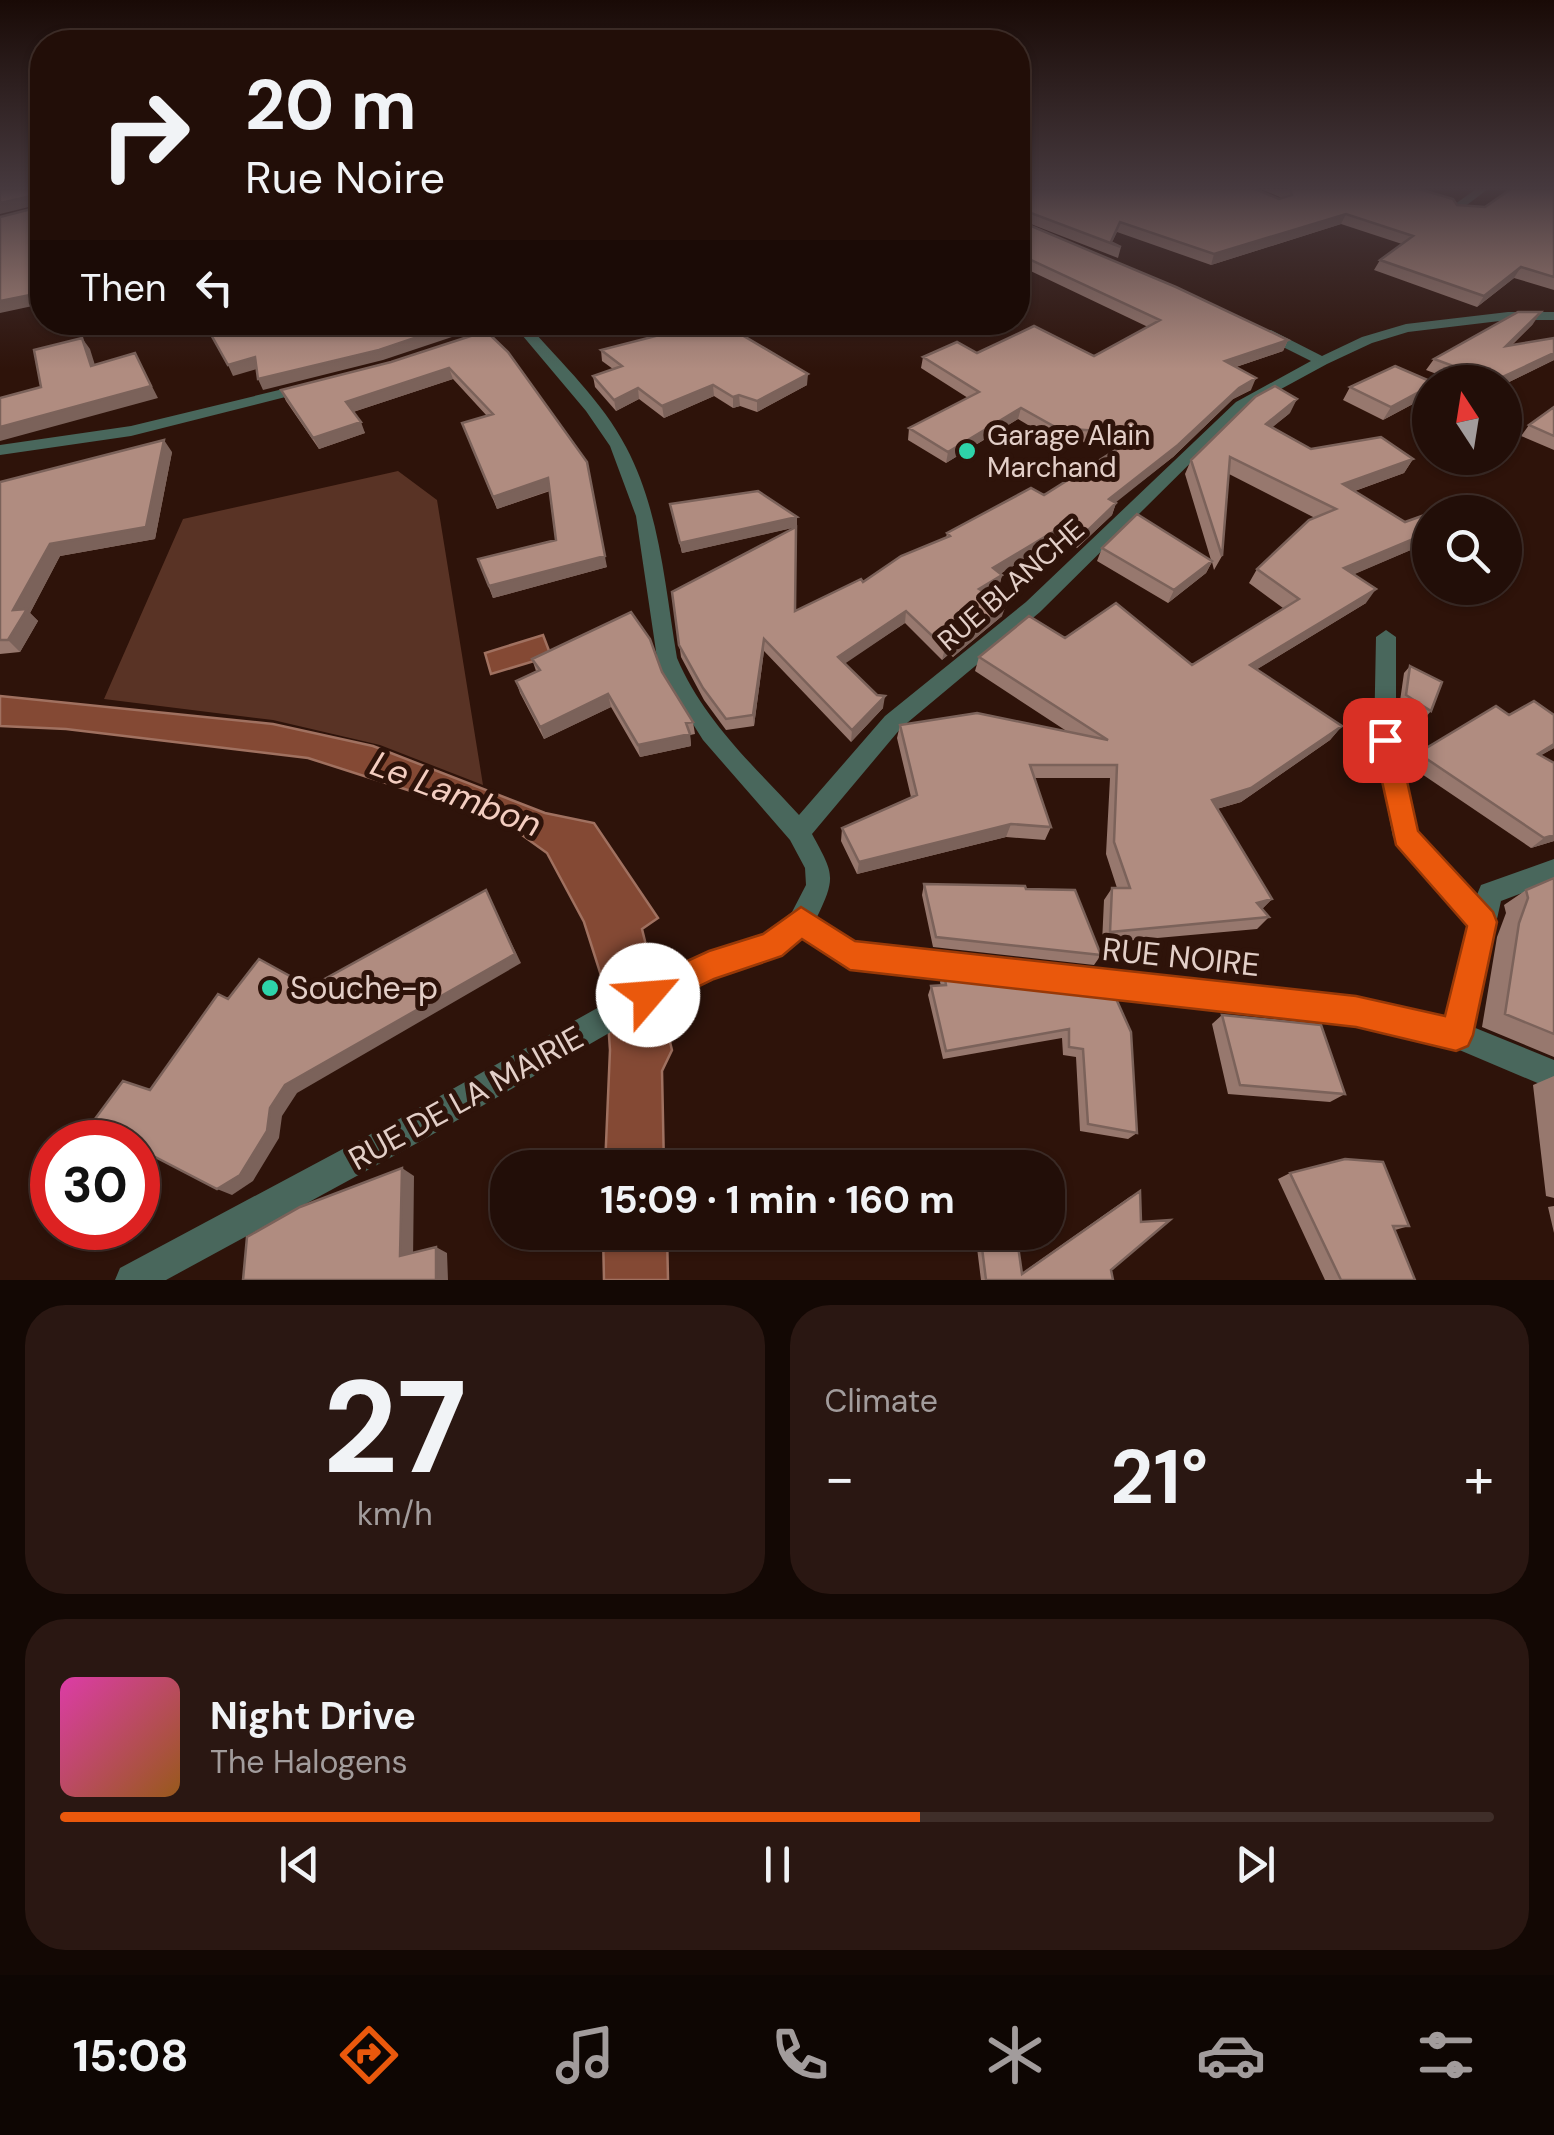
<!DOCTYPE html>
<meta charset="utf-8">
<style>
body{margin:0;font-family:"DM Sans",sans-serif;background:#2a1712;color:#f1f3f6;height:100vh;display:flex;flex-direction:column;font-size:38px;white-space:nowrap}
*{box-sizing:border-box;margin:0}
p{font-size:32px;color:#a29c9c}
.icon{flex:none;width:55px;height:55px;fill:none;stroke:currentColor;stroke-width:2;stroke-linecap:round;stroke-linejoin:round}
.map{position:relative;height:1280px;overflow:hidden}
.drawer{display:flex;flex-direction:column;gap:25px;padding:25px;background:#130804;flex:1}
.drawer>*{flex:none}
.top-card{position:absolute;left:30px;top:30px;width:1000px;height:305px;border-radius:40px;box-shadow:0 2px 8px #0004,0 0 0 2px #3f2e29;background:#220e08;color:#f1f3f6;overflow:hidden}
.needle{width:65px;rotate:348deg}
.controls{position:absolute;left:1412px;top:365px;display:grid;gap:20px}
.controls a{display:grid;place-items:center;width:110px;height:110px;border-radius:50%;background:#220e08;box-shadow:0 2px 8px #0004,0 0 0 2px #3f2e29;font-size:50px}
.speed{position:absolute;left:30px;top:1120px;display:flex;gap:20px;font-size:50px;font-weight:700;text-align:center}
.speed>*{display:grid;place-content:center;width:130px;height:130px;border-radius:50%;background:#220e08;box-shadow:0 2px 8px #0004,0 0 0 2px #3f2e29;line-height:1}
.speed .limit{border:15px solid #d22;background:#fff;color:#111}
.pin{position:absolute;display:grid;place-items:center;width:85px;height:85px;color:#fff;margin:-42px;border-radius:20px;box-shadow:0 5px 15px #0006}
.me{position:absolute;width:110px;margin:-55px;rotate:63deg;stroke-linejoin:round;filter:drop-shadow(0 0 8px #0008)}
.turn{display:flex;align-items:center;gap:35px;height:210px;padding:0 50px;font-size:45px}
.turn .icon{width:130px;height:130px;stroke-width:2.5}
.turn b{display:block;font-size:70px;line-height:85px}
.then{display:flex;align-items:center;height:95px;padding:0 50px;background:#0003;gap:20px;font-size:38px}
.big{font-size:75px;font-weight:700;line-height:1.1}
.drawer .tile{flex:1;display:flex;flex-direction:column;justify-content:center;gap:15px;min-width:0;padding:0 35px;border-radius:40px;background:#2a1712}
.drawer .dial{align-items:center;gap:0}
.dial b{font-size:130px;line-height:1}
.song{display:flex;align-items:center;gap:30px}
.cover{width:120px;height:120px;border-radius:15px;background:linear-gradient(135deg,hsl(320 70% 55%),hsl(30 70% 35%))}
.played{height:10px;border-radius:5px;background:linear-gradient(90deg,#ea580c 60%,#3f2e29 60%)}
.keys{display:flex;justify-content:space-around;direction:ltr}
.heat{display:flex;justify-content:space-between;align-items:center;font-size:55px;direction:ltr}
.drawer .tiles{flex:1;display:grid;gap:25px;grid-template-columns:1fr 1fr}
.tile:last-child{grid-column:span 2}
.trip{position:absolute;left:490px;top:1150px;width:575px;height:100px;border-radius:40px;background:#220e08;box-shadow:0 2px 8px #0004,0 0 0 2px #3f2e29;font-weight:700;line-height:100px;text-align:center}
.menu{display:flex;height:160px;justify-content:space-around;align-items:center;background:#0e0603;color:#a29c9c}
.menu .icon{width:70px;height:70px}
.menu .on{color:#ea580c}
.menu b{font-size:45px;color:#f1f3f6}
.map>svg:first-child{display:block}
.green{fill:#593325}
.water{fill:#844934;stroke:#a07160;stroke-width:2.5}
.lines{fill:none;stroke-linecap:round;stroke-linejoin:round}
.minor{fill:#49675c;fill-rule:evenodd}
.wall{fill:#97786e}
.shaded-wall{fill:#7b625a}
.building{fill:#b08c80;stroke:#7b625a;stroke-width:2.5}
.route{fill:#ea580c;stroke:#983908;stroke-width:2.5}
.poi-dot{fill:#2ed4aa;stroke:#2e130a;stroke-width:4}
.labels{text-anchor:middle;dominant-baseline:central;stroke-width:10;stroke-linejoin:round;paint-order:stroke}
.poi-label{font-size:28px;fill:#e3cfc8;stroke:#2e130a;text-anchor:start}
.street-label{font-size:28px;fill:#e3cfc8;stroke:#2e130a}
.near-street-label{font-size:32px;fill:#e3cfc8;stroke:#2e130a}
.near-poi-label{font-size:32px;fill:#e3cfc8;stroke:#2e130a;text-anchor:start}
.near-water-label{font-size:35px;font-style:italic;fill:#f3cdc0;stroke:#2e130a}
</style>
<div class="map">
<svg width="1554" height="1280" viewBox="0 0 1554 1280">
<rect width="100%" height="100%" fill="#2e130a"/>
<path class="green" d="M398,471L437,500L483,785L380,745L273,720L104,699L183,519Z"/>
<path class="water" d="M543,635L551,656L491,674L485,653Z
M0,696L273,724L373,746L545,813L594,823L658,918L642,929L672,1050L662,1071L664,1167H605L610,1050L606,991L584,922L547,853L501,820L308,758L66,729L0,726Z
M603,1233H667L668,1280H604Z"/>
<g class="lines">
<path class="minor" d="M1476,189H1488L1459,211H1451V207Z
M1508,312H1554V320H1508L1408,332L1372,343L1327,364L1246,408L1040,612L901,728L812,834C833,873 837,876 817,917L854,942L1356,998L1447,1019L1469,927L1393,837L1374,740L1376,637L1386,630L1396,637V740L1416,832L1476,897L1481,885L1554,859V881L1501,901L1473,1027L1554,1060V1090L1457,1049L1356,1026L850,968L802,937L780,955L684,990L421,1141L166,1280H115L120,1268L399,1119L667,969L763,936L792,912L806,885L805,868L790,840L703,740L667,683L657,658L636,516L610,446L586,411L517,329L465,346L458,342L460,339L510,322H531L528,325C561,363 603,402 626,447C660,511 665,587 677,658C703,720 754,766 799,815L885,716L1026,602L1236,402L1311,361L1261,336V330H1271L1322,356L1362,337L1406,324Z
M308,383L313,384V390L131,436L0,455V445L131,426Z"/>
</g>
<path class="wall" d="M1018,189L1279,199L1282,198L1261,189H1419L1457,205L1485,207L1554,189V290L1514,278L1477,307L1374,270L1380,260L1402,244L1341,224L1211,265L1117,232L1112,242L1121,247L1118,258L1018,219L1019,221L1288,340L1283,351L1236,367L1251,390L1233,399L1173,457L1115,502L1116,503L1112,515L1077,548L1059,538L1000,574L1002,575L999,587L988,594L1002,616L953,657L949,654L942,660L905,623L844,663L883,708L851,742L764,651L754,726L726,730L704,700L681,657L672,592L796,527L682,553L670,504L797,517L795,611L863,582L946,538L947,533L1044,495L1124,445L1053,440L1018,419L946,463L908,440L909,428L968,398L921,368L923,357L977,353L1094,356L1148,327L1018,265Z
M551,322H594L567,333Z
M1533,324L1511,346L1554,338V360L1505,384V382H1458L1426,370L1434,359Z
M486,331L607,567L493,598L482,570L556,540L550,491L497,509L462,423L487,416L453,379L353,412L365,433L319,449L286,401L281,390L391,362Z
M601,350L807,385L757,412L740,406L733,408L714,396L664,418L639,399L616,411L595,387L593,376L613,369L602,361Z
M1350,387L1426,397L1383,420L1343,400Z
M1554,407V450L1521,436L1529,425Z
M1290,413L1272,427L1311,449L1413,459L1404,473L1355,491L1405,522L1430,513V561L1413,549L1354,574L1366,603L1257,669L1342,726L1330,740L1241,802L1217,809L1272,899L1262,909L1269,917L1257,929L1102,943L1104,900L1112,888H1117L1106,854L1110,778H1035L1051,827L1045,840L1006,837L857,874L841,841L842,828L911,797L897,738L900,725L1068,732L975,671L979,657L1065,638L1192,665L1283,608L1249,583L1257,569L1315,518L1229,474L1222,556L1214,570L1212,562L1206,573L1168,603L1097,561L1102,548L1211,560L1185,474L1191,460Z
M172,452L155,539L60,556L30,613L38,621L20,652L0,654V482Z
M532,659L662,672L693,722L695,734L690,735L691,746L640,757L611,707L544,739L520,693L516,681L536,671Z
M1410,666L1431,711L1425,718L1400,701L1404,673Z
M1509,715H1554V748L1541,755L1554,841L1531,848L1407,764L1418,753Z
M1554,878V1057L1482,1027L1497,937L1506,913L1504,905L1526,890Z
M924,884L1101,955L1094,965L933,947L922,895Z
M944,973L1113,992L1137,1133L1128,1139L1080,1131L1076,1057L1063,1055L1062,1038L943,1059L928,995L931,986H941L940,982Z
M1222,1015L1345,1094L1330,1102L1228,1094L1212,1024Z
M1554,1076V1198L1546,1196L1533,1085Z
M1290,1173L1409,1226L1395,1230L1415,1280H1325L1278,1179Z
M1131,1196L1111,1270L1113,1280H981L975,1232H1016L1022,1273Z
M1554,1206V1233L1548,1207Z
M845,1232H927L845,1234Z"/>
<path class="shaded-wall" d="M35,195L41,204L0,214V203Z
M1346,214L1341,224L1211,265L1214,254Z
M42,241V252L36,253L42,282V304L0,313V301L30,244Z
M1521,267L1514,278L1477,307L1484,296Z
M1541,312L1533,324L1498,358L1506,346Z
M462,322H474L476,329L383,360L263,390L258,379Z
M564,322H594L567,333Z
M82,338L90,349L99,378L91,366Z
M1288,340L1283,351L1221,372L1225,361Z
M135,353L158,398L0,441V427Z
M1554,353V360L1505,384V382H1493Z
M255,357L260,368L233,376L228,365Z
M449,368L453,379L350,413L346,402Z
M808,374L807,385L757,412V401Z
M1256,378L1251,390L1233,399L1173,457L1105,511L1109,499L1239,388Z
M713,385L714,396L664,418L662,406Z
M1430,386V391L1426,397L1383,420L1391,407Z
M638,388L639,399L616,411L614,400Z
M739,395L740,406L733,408V397Z
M1297,399L1290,413L1259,438L1266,424Z
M1021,408L1018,419L946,463L948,452Z
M361,422L365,433L319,449L313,438Z
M164,440L172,452L155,539L60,556L30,613L38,621L20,652L8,640L13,610L50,544Z
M1413,459L1404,473L1335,498L1343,484Z
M587,462L607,567L493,598L489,586L605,556Z
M548,478L551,490L497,509L493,497Z
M1116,503L1112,515L1077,548L1081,537Z
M797,517V527L682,553L680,543Z
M1063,526L1059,538L990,580L993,568Z
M1423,535L1413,549L1334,583L1344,568Z
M1212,561L1206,573L1168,603L1174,590Z
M1002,575L999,587L976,600L979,589Z
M1376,589L1366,603L1241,679L1250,665Z
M1006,605L1002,616L953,657L955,645Z
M906,611L905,623L837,669L838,657Z
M764,639V651L754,726L753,715Z
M952,643L949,654L942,660L945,648Z
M608,694L611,707L544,739L540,727Z
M885,696L883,708L851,742L852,730Z
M1342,726L1330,740L1241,802L1202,813L1212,800Z
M690,734L691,746L640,757L638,745Z
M1554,744V748L1526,764L1538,754Z
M1011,824L1006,837L857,874L859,862Z
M1554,835V841L1531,848L1544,838Z
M486,890L521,963L297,1093L282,1116L279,1138L253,1181L232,1195L217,1189L285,1085Z
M1272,899L1260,911L1257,903Z
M402,1168L414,1176L413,1261L400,1256Z
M436,1247L447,1253L448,1280H436Z"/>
<path class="building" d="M0,189H42V241L30,244L40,293L0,301V217L39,207L40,199L35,195L0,203Z
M1018,189H1255L1279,199L1292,195L1290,189H1419L1453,199L1457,205L1485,207L1511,189H1554V277L1521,267L1484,296L1380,260L1413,236L1346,214L1214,254L1120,222L1111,242L1121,247L1018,208L1019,221L1176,287L1288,340L1225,361L1256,378L1239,388L1178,445L1109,499L1116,503L1081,537L1063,526L993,568L1002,575L979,589L1006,605L955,645L952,643L945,648L906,611L838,657L877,695L885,696L852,730L764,639L753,715L726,719L703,688L679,645L672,592L796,527L795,611L861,579L863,582L901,556L950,536L947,533L1031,488L1044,495L1141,434L1057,428L1021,408L948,452L909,428L979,392L923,357L957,342L977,353L1034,326L1094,356L1160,320L1018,254Z
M1518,312H1541L1506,346L1554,338V353L1494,381L1434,359Z
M204,322H462L379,350L258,379L255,357L228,365Z
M710,322H720L808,374L757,401L739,395L733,397L713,385L662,406L638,388L614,400L593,376L622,366L601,350Z
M486,331L508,352L587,462L605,556L489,586L478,559L556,540L548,478L493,497L462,423L493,414L449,368L346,402L361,422L313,438L281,390L391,362Z
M82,338L91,366L135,353L151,386L0,427V398L41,387L34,350Z
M1395,366L1432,382H1430V386L1391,407L1350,387Z
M1275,386L1297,399L1266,424L1311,449L1381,437L1413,459L1343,484L1405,522L1430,513V539L1423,535L1344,568L1376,589L1250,665L1342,726L1251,788L1212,800L1272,899L1257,903L1269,917L1110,932L1112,888H1130L1114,842L1117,765H1030L1051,827L1011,824L859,862L842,828L917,795L900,725L977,713L1108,740L979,657L1029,616L1065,638L1116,603L1192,665L1299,599L1257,569L1309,520L1336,509L1230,457L1222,556L1191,460L1255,397Z
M1554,407V436L1529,425Z
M164,440L146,527L50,544L13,610L27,609L8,640H0V482Z
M758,491L797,517L680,543L670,504Z
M1451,505L1463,512H1431Z
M1137,514L1212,561L1174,590L1102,548Z
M631,612L650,639L662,672L693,722L686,723L690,734L638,745L608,694L540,727L516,681L540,670L532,659Z
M1410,666L1442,682L1431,711L1406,695Z
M1534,701L1554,715V744L1538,754L1554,763V835L1544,838L1418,753L1496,706L1509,715Z
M1554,878V1034L1505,1014L1519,923L1528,898L1526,890Z
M924,884L1025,886L1026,889L1075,890L1101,955L936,937Z
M486,890L515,954L285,1085L270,1108L267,1131L240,1175L217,1189L138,1148V1142H78L123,1081L150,1090L218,994L228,999L259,959L310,987Z
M944,973L1113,992L1131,1032L1137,1133L1088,1124L1083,1049L1069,1047V1029L946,1051L931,986L946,985Z
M1222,1015L1321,1025L1345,1094L1240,1085Z
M1004,1157L1006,1168H869V1161Z
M1345,1159L1383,1162L1409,1226H1393L1415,1280H1341L1290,1173Z
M402,1168L400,1256L436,1247V1280H243L247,1237L300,1207Z
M1140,1191L1141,1222L1170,1220L1111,1270L1113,1280H986L980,1232H1016L1022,1274Z"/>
<linearGradient id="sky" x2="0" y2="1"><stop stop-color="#190a06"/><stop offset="0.51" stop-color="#46393e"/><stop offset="1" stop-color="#46393e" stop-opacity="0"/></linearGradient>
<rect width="1554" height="369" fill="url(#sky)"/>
<path class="route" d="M1385,730L1394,733L1398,740L1418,831L1493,912L1497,922L1473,1035L1468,1046L1456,1051L1356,1027L850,970L802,939L782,956L714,979L648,1011L637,1006L633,995L637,984L709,951L763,934L801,907L855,941L1356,996L1445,1016L1467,926L1396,845L1373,740L1376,733Z"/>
<g class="poi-dot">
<circle cx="967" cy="451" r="10"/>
<circle cx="270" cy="988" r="10"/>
</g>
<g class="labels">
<g class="poi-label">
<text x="987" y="435">Garage Alain<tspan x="987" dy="32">Marchand</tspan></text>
</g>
<g class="street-label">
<text transform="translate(1011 585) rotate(-41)">RUE BLANCHE</text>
</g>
<g class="near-street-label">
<text transform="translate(1181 957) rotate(6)">RUE NOIRE</text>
<text transform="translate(466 1098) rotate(-29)">RUE DE LA MAIRIE</text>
</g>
<g class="near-poi-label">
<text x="290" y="988">Souche-p</text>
</g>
<g class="near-water-label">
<text transform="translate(456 794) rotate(21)">Le Lambon</text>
</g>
</g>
</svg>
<div class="controls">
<a><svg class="needle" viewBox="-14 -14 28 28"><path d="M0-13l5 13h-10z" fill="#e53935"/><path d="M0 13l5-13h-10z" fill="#a29c9c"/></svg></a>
<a><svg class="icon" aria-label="search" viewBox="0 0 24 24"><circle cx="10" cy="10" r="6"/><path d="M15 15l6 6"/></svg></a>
</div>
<div class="speed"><div class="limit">30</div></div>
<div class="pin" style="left:1385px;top:740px;background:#d93025"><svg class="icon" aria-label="arrive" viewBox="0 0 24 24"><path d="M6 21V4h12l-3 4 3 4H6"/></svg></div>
<svg class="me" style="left:648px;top:995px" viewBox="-20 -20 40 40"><circle r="19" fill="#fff"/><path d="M0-13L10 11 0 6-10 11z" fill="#ea580c"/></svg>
<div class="trip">15:09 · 1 min · 160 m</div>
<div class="top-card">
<div class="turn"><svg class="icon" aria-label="right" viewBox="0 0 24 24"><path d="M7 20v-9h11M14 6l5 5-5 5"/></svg><div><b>20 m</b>Rue Noire</div></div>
<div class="then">Then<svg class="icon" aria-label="left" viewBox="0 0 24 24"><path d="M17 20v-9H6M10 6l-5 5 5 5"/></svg></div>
</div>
</div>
<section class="drawer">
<div class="tiles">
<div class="tile dial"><b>27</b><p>km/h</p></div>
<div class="tile"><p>Climate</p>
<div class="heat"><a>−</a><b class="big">21°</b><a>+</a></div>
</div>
<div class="tile">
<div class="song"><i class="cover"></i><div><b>Night Drive</b><p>The Halogens</p></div></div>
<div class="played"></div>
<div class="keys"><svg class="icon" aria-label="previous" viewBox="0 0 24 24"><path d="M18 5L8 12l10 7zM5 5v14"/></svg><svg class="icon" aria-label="pause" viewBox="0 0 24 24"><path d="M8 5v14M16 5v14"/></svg><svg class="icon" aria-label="next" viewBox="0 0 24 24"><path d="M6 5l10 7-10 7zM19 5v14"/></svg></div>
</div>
</div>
</section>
<nav class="menu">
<b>15:08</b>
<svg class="icon on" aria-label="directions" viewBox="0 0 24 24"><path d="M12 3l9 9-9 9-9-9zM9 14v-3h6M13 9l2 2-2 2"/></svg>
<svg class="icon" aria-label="music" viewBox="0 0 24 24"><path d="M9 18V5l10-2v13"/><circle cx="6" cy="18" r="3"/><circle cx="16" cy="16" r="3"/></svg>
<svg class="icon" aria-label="phone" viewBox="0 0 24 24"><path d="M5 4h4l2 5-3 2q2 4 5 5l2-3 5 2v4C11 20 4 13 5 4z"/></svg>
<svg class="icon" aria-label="climate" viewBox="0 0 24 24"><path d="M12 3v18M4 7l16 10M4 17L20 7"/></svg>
<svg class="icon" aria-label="car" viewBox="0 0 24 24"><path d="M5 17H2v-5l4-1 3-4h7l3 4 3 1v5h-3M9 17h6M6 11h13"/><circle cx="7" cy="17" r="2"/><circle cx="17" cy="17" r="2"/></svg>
<svg class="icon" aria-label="filters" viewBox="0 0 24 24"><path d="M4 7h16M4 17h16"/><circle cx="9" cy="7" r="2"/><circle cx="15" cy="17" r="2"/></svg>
</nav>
